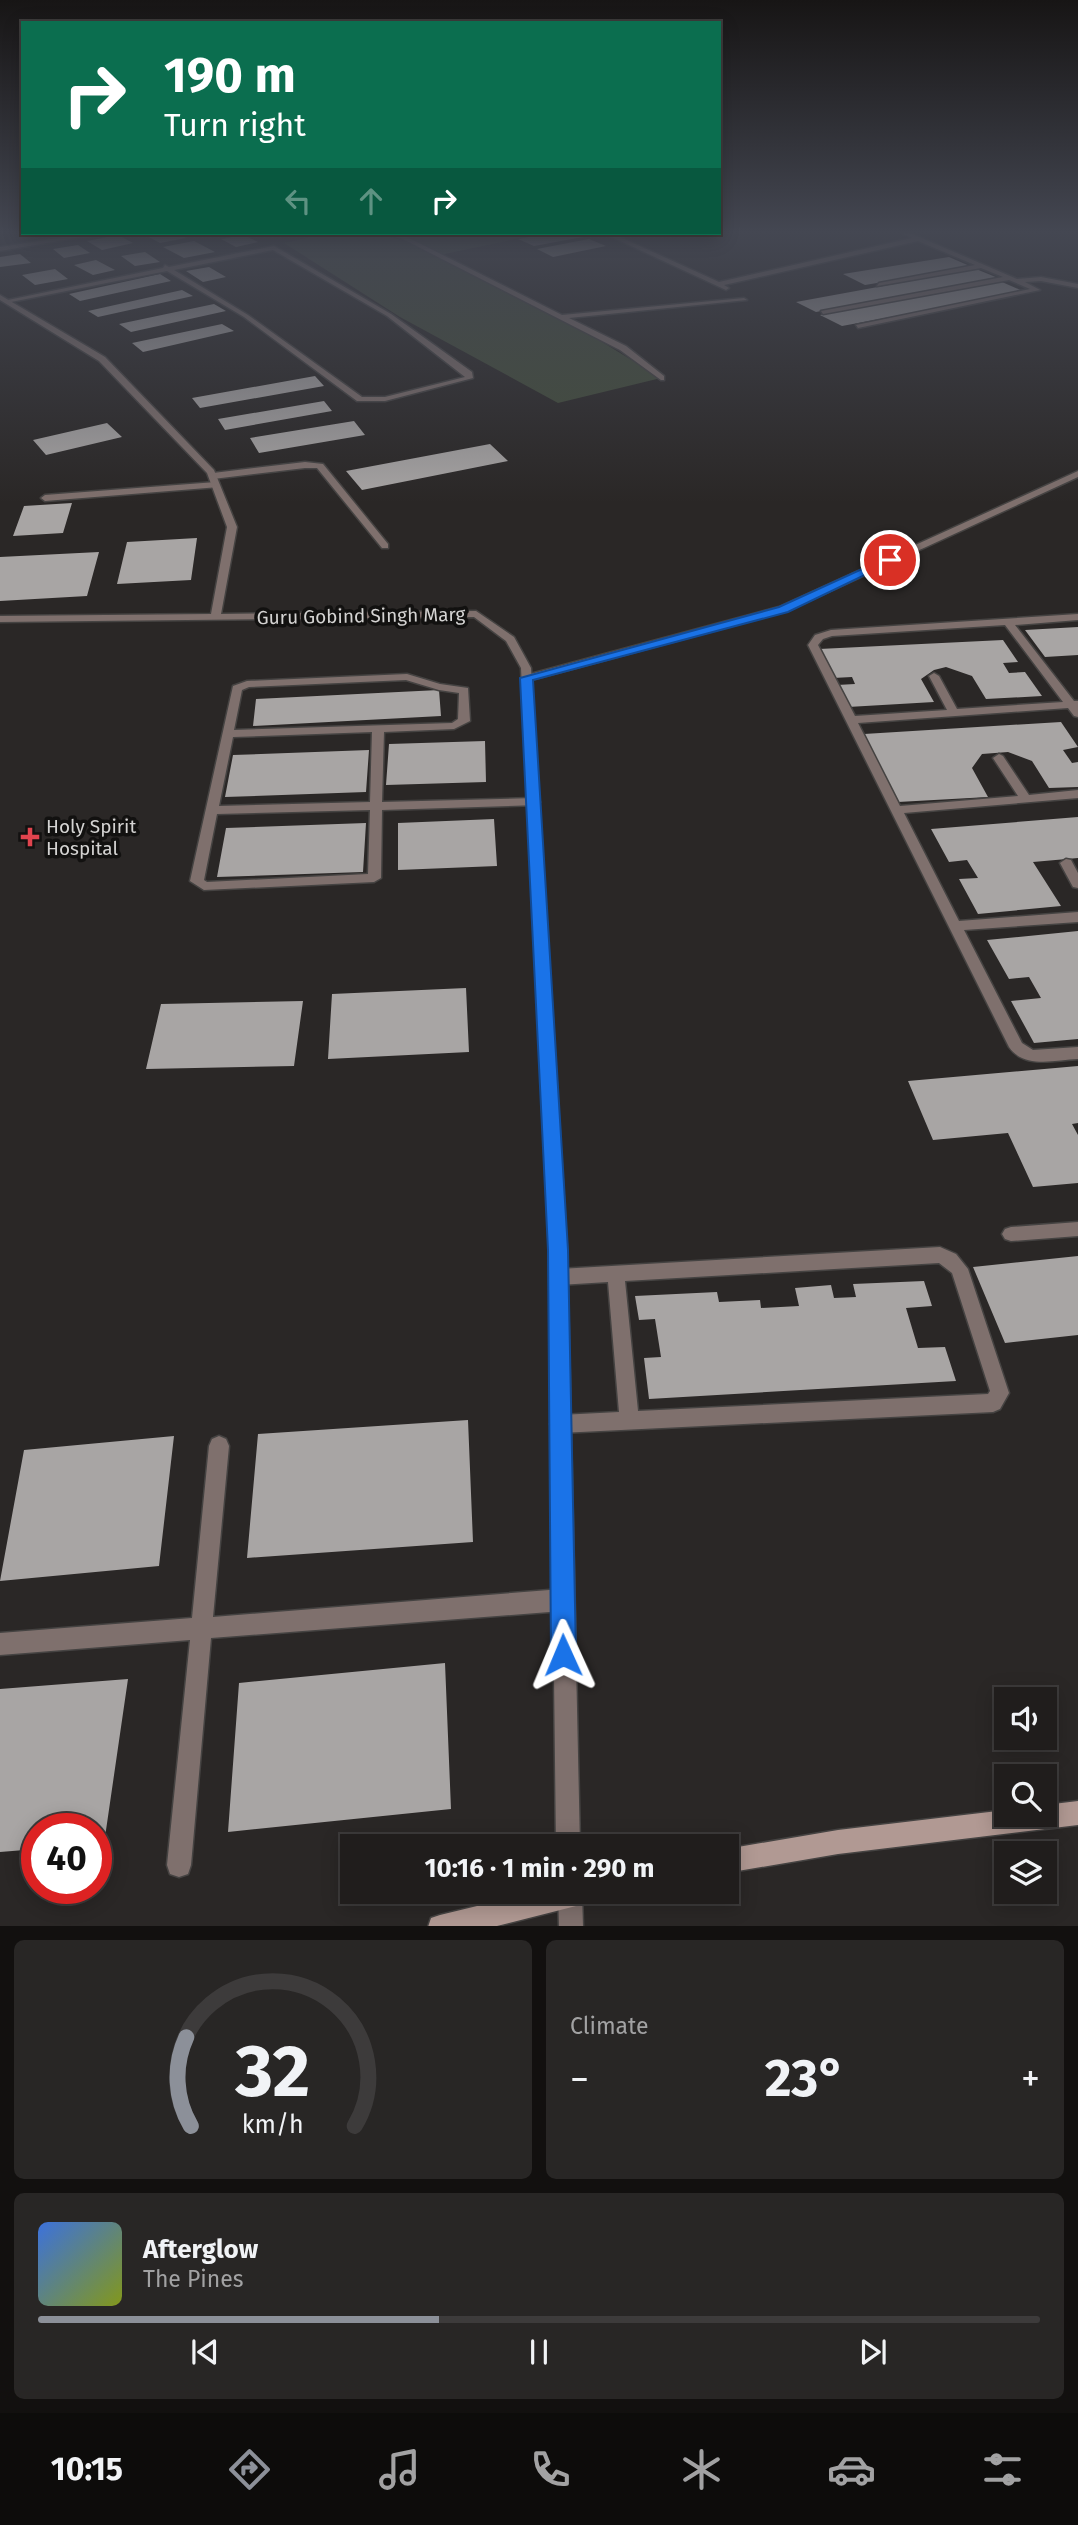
<!DOCTYPE html>
<meta charset="utf-8">
<style>
body{margin:0;font-family:"Fira Sans",sans-serif;background:#282625;color:#f1f3f6;height:100vh;display:flex;flex-direction:column;font-size:26px;white-space:nowrap}
*{box-sizing:border-box;margin:0}
p{font-size:23px;color:#a2a2a3}
.icon{flex:none;width:38px;height:38px;fill:none;stroke:currentColor;stroke-width:2;stroke-linecap:round;stroke-linejoin:round}
.map{position:relative;height:1926px;overflow:hidden}
.panel{display:flex;flex-direction:column;gap:14px;padding:14px;background:#12100f;flex:1}
.panel>*{flex:none}
.hud{position:absolute;left:21px;top:21px;width:700px;height:214px;border-radius:0px;box-shadow:0 4px 18px #0003,0 0 0 2px #3d3b3b;background:#0b6e4f;color:#fff;overflow:hidden}
.tools{position:absolute;left:994px;top:1687px;display:grid;gap:14px}
.tools a{display:grid;place-items:center;width:63px;height:63px;border-radius:0px;background:#201d1c;box-shadow:0 4px 18px #0003,0 0 0 2px #3d3b3b;font-size:35px}
.speed{position:absolute;left:21px;top:1813px;display:flex;gap:14px;font-size:35px;font-weight:700;text-align:center}
.speed>*{display:grid;place-content:center;width:91px;height:91px;border-radius:50%;background:#201d1c;box-shadow:0 4px 18px #0003,0 0 0 2px #3d3b3b;line-height:1}
.speed .limit{border:10px solid #d22;background:#fff;color:#111}
.pin{position:absolute;display:grid;place-items:center;width:60px;height:60px;color:#fff;margin:-30px;border:4px solid #fff;border-radius:50%;box-shadow:0 2px 7px #0007}
.me{position:absolute;width:77px;margin:-38px;rotate:359deg;stroke-linejoin:round;filter:drop-shadow(0 0 5px #0008)}
.turn{display:flex;align-items:center;gap:24px;height:147px;padding:0 28px;font-size:32px}
.turn .icon{width:91px;height:91px;stroke-width:2.5}
.turn b{display:block;font-size:49px;line-height:60px}
.lanes{display:flex;align-items:center;height:66px;padding:0 28px;background:#0003;justify-content:center;gap:35px;direction:ltr}
.lanes .off{opacity:.35}
.big{font-size:52px;font-weight:700;line-height:1.1}
.panel .widget{flex:1;display:flex;flex-direction:column;justify-content:center;gap:10px;min-width:0;padding:0 24px;border-radius:10px;background:#282625}
.panel .dial{align-items:center;gap:0}
.dial svg{height:182px;overflow:visible;fill:none;stroke:#3d3b3b;stroke-width:7;stroke-linecap:round;text-anchor:middle}
.dial text{fill:#f1f3f6;stroke:none}
.song{display:flex;align-items:center;gap:21px}
.cover{width:84px;height:84px;border-radius:10px;background:linear-gradient(135deg,hsl(220 70% 55%),hsl(70 70% 35%))}
.played{height:7px;border-radius:4px;background:linear-gradient(90deg,#8c9099 40%,#3d3b3b 40%)}
.keys{display:flex;justify-content:space-around;direction:ltr}
.heat{display:flex;justify-content:space-between;align-items:center;font-size:38px;direction:ltr}
.panel .tiles{flex:1;display:grid;gap:14px;grid-template-columns:1fr 1fr}
.widget:last-child{grid-column:span 2}
.trip{position:absolute;left:340px;top:1834px;width:399px;height:70px;border-radius:0px;background:#201d1c;box-shadow:0 4px 18px #0003,0 0 0 2px #3d3b3b;font-weight:700;line-height:70px;text-align:center}
.tab-bar{display:flex;height:112px;justify-content:space-around;align-items:center;background:#0d0c0b;color:#a2a2a3}
.tab-bar .icon{width:49px;height:49px}
.tab-bar .selected{color:#8c9099}
.tab-bar b{font-size:32px;color:#f1f3f6}
.map>svg:first-child{display:block}
.green{fill:#434d3a}
.building{fill:#a8a5a4}
.lines{fill:none;stroke-linecap:round;stroke-linejoin:round}
.minor-casing{stroke:#454342;stroke-width:3}
.tertiary-casing{stroke:#454342;stroke-width:3}
.secondary-casing{stroke:#454342;stroke-width:3}
.minor{fill:#7f706d;fill-rule:evenodd}
.tertiary{fill:#7f706d;fill-rule:evenodd}
.secondary{fill:#b19993;fill-rule:evenodd}
.route{fill:#1a73e8;stroke:#114b97;stroke-width:2}
.health-dot{fill:#e0444e;stroke:#121110;stroke-width:2.5}
.labels{text-anchor:middle;dominant-baseline:central;stroke-width:7;stroke-linejoin:round;paint-order:stroke}
.street-label{font-size:19px;fill:#d4d3d2;stroke:#121110}
.poi-label{font-size:19px;fill:#d4d3d2;stroke:#121110;text-anchor:start}
</style>
<div class="map">
<svg width="1078" height="1927" viewBox="0 0 1078 1927">
<rect width="100%" height="100%" fill="#2a2726"/>
<path class="green" d="M330,233H375L412,243L394,233H544L440,255L594,337L661,378L558,403L400,317L284,243Z"/>
<path class="building" d="M177,233L186,238L160,243L143,234Z
M550,233H582L588,236L534,246L518,239Z
M118,235L133,243L102,250L87,241Z
M244,235L258,242L236,247L221,239Z
M589,239L606,246L553,257L537,249Z
M194,241L215,252L184,258L163,247Z
M78,245L90,253L64,258L53,249Z
M145,252L160,262L135,266L121,256Z
M20,254L31,263L0,267V257Z
M949,257L972,267L865,285L843,274Z
M96,260L115,270L93,275L74,265Z
M209,267L226,277L203,282L186,271Z
M55,269L68,279L35,285L22,275Z
M976,269L998,278L816,312L796,302Z
M160,274L171,281L80,301L69,294Z
M1002,282L1025,292L842,326L820,315Z
M182,290L193,296L98,317L88,311Z
M214,304L226,311L131,332L119,324Z
M222,324L234,331L143,352L132,343Z
M315,376L324,386L200,408L192,398Z
M324,401L332,411L225,430L218,419Z
M354,421L365,435L259,453L250,438Z
M107,423L122,437L46,455L33,440Z
M490,444L508,461L362,490L346,471Z
M72,503L63,533L13,536L24,506Z
M197,538L191,580L117,584L127,542Z
M99,552L87,596L0,601V557Z
M1078,627V655L1045,657L1025,630Z
M1003,640L1018,662L1003,663L1009,673L1025,672L1042,696L986,699L972,676L946,667L934,670L921,679L934,702L848,707L837,685L855,684L852,677L833,678L819,649Z
M439,690L441,716L253,726L256,699Z
M1061,722L1078,747L1063,750L1072,763L1078,762V787L1049,788L1032,761L1008,752L982,754L972,768L988,797L898,802L864,734Z
M485,741L486,782L386,785L389,744Z
M369,750L366,792L225,797L233,755Z
M1078,817V858L1033,862L1061,906L978,914L959,879L978,878L967,860L949,862L931,829Z
M494,819L497,866L398,870V823Z
M366,823L363,872L217,877L226,828Z
M1078,931V1039L1034,1043L1011,1001L1041,998L1029,977L1009,979L987,940Z
M466,988L469,1052L328,1059L332,994Z
M303,1001L294,1066L146,1069L161,1004Z
M1078,1066V1123L1072,1124L1078,1135V1183L1033,1187L1008,1133L933,1140L908,1081Z
M1078,1256V1335L1005,1343L973,1267Z
M924,1281L932,1306L906,1308L918,1348L945,1347L956,1381L649,1399L644,1358L661,1357L655,1319L639,1320L635,1296L717,1292L719,1302L760,1300L761,1308L799,1306L795,1288L831,1285L834,1298L856,1297L853,1284Z
M468,1420L473,1542L247,1558L258,1434Z
M174,1436L159,1566L0,1581L24,1450Z
M445,1663L451,1809L228,1832L239,1683Z
M128,1679L104,1844L96,1845V1829H37V1849L0,1852V1689Z"/>
<g class="lines">
<g class="minor-casing">
<path id="minor" d="M391,233H399L562,315L744,298L747,300L569,318L626,346L664,376V380H661L620,350Z
M603,233H611L719,282L912,238L902,233H910L1017,279L1041,277L1078,284V288L1041,281L1025,282L1040,290L858,328L856,325L1030,289L1009,280L823,314L821,311L1003,277L981,268L877,286L879,283L975,265L918,241L724,285L729,288L726,290Z
M274,246L391,314L472,372L473,378L385,401H357L244,317L167,271L6,303L3,301L163,268L165,265L169,267ZM273,250L387,316L465,377L385,397H362L248,315L174,270Z
M305,462L323,464L388,544V548H382L317,468H305L213,479L209,476L213,473Z
M1078,471V477L787,611L531,680L527,681L522,678L523,676L779,607Z
M216,482L219,483V487L45,501L41,498L45,495Z
M1078,614V620L1015,625L1074,701H1078V717L1074,716L1068,708L858,723L900,806L1018,796L993,758L999,754L1003,756L1029,795L1078,790V798L904,813L959,921L1078,912V922L964,930L1022,1043L1033,1050L1078,1047V1059C1055,1060 1024,1069 1009,1047L808,645L815,635L831,630ZM1005,625L1063,702L957,709L939,676L934,673L929,676L947,710L855,716L818,645L823,639L832,636Z
M407,674L440,684L468,688L470,721L454,729L384,732L382,802L534,798L538,799L540,802L538,805L382,810L381,878L374,882L204,890L190,881L233,686L247,681ZM406,680L439,690L459,693L458,719L452,723L234,730L242,690L249,687ZM372,732L370,802L219,806L233,737ZM370,810L368,874L207,882L204,880L217,814Z
M1066,859L1071,860L1078,873V888L1073,887L1060,863Z
M1078,1222V1236L1011,1241L1005,1239L1002,1234L1005,1229L1011,1227Z
M940,1247L956,1254L968,1269L1009,1393L1000,1409L993,1412L560,1433L553,1431L550,1424L553,1417L560,1415L619,1412L608,1282L559,1285L553,1282L550,1277L553,1272L559,1269ZM939,1263L952,1273L990,1391L988,1394L638,1411L625,1281Z
M219,1436L226,1439L229,1446L213,1617L562,1589L569,1593L573,1600L569,1607L562,1611L211,1638L191,1865L188,1874L179,1877L170,1874L167,1865L190,1640L0,1655V1633L192,1618L209,1446L212,1439Z"/>
</g>
<g class="tertiary-casing">
<path id="tertiary" d="M90,233H105L0,251V247Z
M0,295L105,357L214,470L237,527L221,614L476,611L514,637L531,668L567,1250L580,1846H556L549,1250L521,668L506,641L474,617L0,622V616L211,614L227,527L207,473L99,361L0,300Z
M558,1892H582L583,1927H559Z"/>
</g>
<g class="secondary-casing">
<path id="secondary" d="M1078,1801V1825L838,1854L726,1873V1849L838,1830L1006,1810V1815H1045V1805Z
M535,1892H596L593,1901L584,1904L493,1927H428L431,1918L440,1915Z"/>
</g>
<use href="#minor" class="minor"/>
<use href="#tertiary" class="tertiary"/>
<use href="#secondary" class="secondary"/>
</g>
<linearGradient id="sky" x2="0" y2="1"><stop stop-color="#171515"/><stop offset="0.46" stop-color="#444752"/><stop offset="1" stop-color="#444752" stop-opacity="0"/></linearGradient>
<rect width="1078" height="503" fill="url(#sky)"/>
<path class="route" d="M886,558L896,560L788,612L533,680L568,1250L576,1655L572,1664L563,1668L555,1664L551,1655L548,1250L520,678L779,607Z"/>
<path class="health-dot" d="M26.5 826.5h7v7h7v7h-7v7h-7v-7h-7v-7h7z"/>
<g class="labels">
<g class="street-label">
<text transform="translate(361 616) rotate(-1)">Guru Gobind Singh Marg</text>
</g>
<g class="poi-label">
<text x="46" y="826">Holy Spirit<tspan x="46" dy="22">Hospital</tspan></text>
</g>
</g>
</svg>
<div class="tools">
<a><svg class="icon" aria-label="sound" viewBox="0 0 24 24"><path d="M4 9h4l5-4v14l-5-4H4zM17 9q2 3 0 6"/></svg></a>
<a><svg class="icon" aria-label="search" viewBox="0 0 24 24"><circle cx="10" cy="10" r="6"/><path d="M15 15l6 6"/></svg></a>
<a><svg class="icon" aria-label="layers" viewBox="0 0 24 24"><path d="M12 4l9 5-9 5-9-5zM3 14l9 5 9-5"/></svg></a>
</div>
<div class="speed"><div class="limit">40</div></div>
<div class="pin" style="left:890px;top:560px;background:#d93025"><svg class="icon" aria-label="arrive" viewBox="0 0 24 24"><path d="M6 21V4h12l-3 4 3 4H6"/></svg></div>
<svg class="me" style="left:563px;top:1655px" viewBox="-20 -20 40 40"><path d="M0-17L14 15 0 8-14 15z" fill="#1a73e8" stroke="#fff" stroke-width="4"/></svg>
<div class="trip">10:16 · 1 min · 290 m</div>
<div class="hud">
<div class="turn"><svg class="icon" aria-label="right" viewBox="0 0 24 24"><path d="M7 20v-9h11M14 6l5 5-5 5"/></svg><div><b>190 m</b>Turn right</div></div>
<div class="lanes"><svg class="icon off" aria-label="left" viewBox="0 0 24 24"><path d="M17 20v-9H6M10 6l-5 5 5 5"/></svg><svg class="icon off" aria-label="ahead" viewBox="0 0 24 24"><path d="M12 20V5M6 11l6-6 6 6"/></svg><svg class="icon" aria-label="right" viewBox="0 0 24 24"><path d="M7 20v-9h11M14 6l5 5-5 5"/></svg></div>
</div>
</div>
<section class="panel">
<div class="tiles">
<div class="widget dial"><svg viewBox="0 0 100 80">
<path d="M14 69A42 42 0 1 1 86 69"/>
<path d="M14 69A42 42 0 0 1 12 30" stroke="#8c9099"/>
<text x="50" y="56" font-size="32" font-weight="700">32</text>
<text x="50" y="72" font-size="11">km/h</text>
</svg></div>
<div class="widget"><p>Climate</p>
<div class="heat"><a>−</a><b class="big">23°</b><a>+</a></div>
</div>
<div class="widget">
<div class="song"><i class="cover"></i><div><b>Afterglow</b><p>The Pines</p></div></div>
<div class="played"></div>
<div class="keys"><svg class="icon" aria-label="previous" viewBox="0 0 24 24"><path d="M18 5L8 12l10 7zM5 5v14"/></svg><svg class="icon" aria-label="pause" viewBox="0 0 24 24"><path d="M8 5v14M16 5v14"/></svg><svg class="icon" aria-label="next" viewBox="0 0 24 24"><path d="M6 5l10 7-10 7zM19 5v14"/></svg></div>
</div>
</div>
</section>
<nav class="tab-bar">
<b>10:15</b>
<svg class="icon selected" aria-label="directions" viewBox="0 0 24 24"><path d="M12 3l9 9-9 9-9-9zM9 14v-3h6M13 9l2 2-2 2"/></svg>
<svg class="icon" aria-label="music" viewBox="0 0 24 24"><path d="M9 18V5l10-2v13"/><circle cx="6" cy="18" r="3"/><circle cx="16" cy="16" r="3"/></svg>
<svg class="icon" aria-label="phone" viewBox="0 0 24 24"><path d="M5 4h4l2 5-3 2q2 4 5 5l2-3 5 2v4C11 20 4 13 5 4z"/></svg>
<svg class="icon" aria-label="climate" viewBox="0 0 24 24"><path d="M12 3v18M4 7l16 10M4 17L20 7"/></svg>
<svg class="icon" aria-label="car" viewBox="0 0 24 24"><path d="M5 17H2v-5l4-1 3-4h7l3 4 3 1v5h-3M9 17h6M6 11h13"/><circle cx="7" cy="17" r="2"/><circle cx="17" cy="17" r="2"/></svg>
<svg class="icon" aria-label="filters" viewBox="0 0 24 24"><path d="M4 7h16M4 17h16"/><circle cx="9" cy="7" r="2"/><circle cx="15" cy="17" r="2"/></svg>
</nav>
